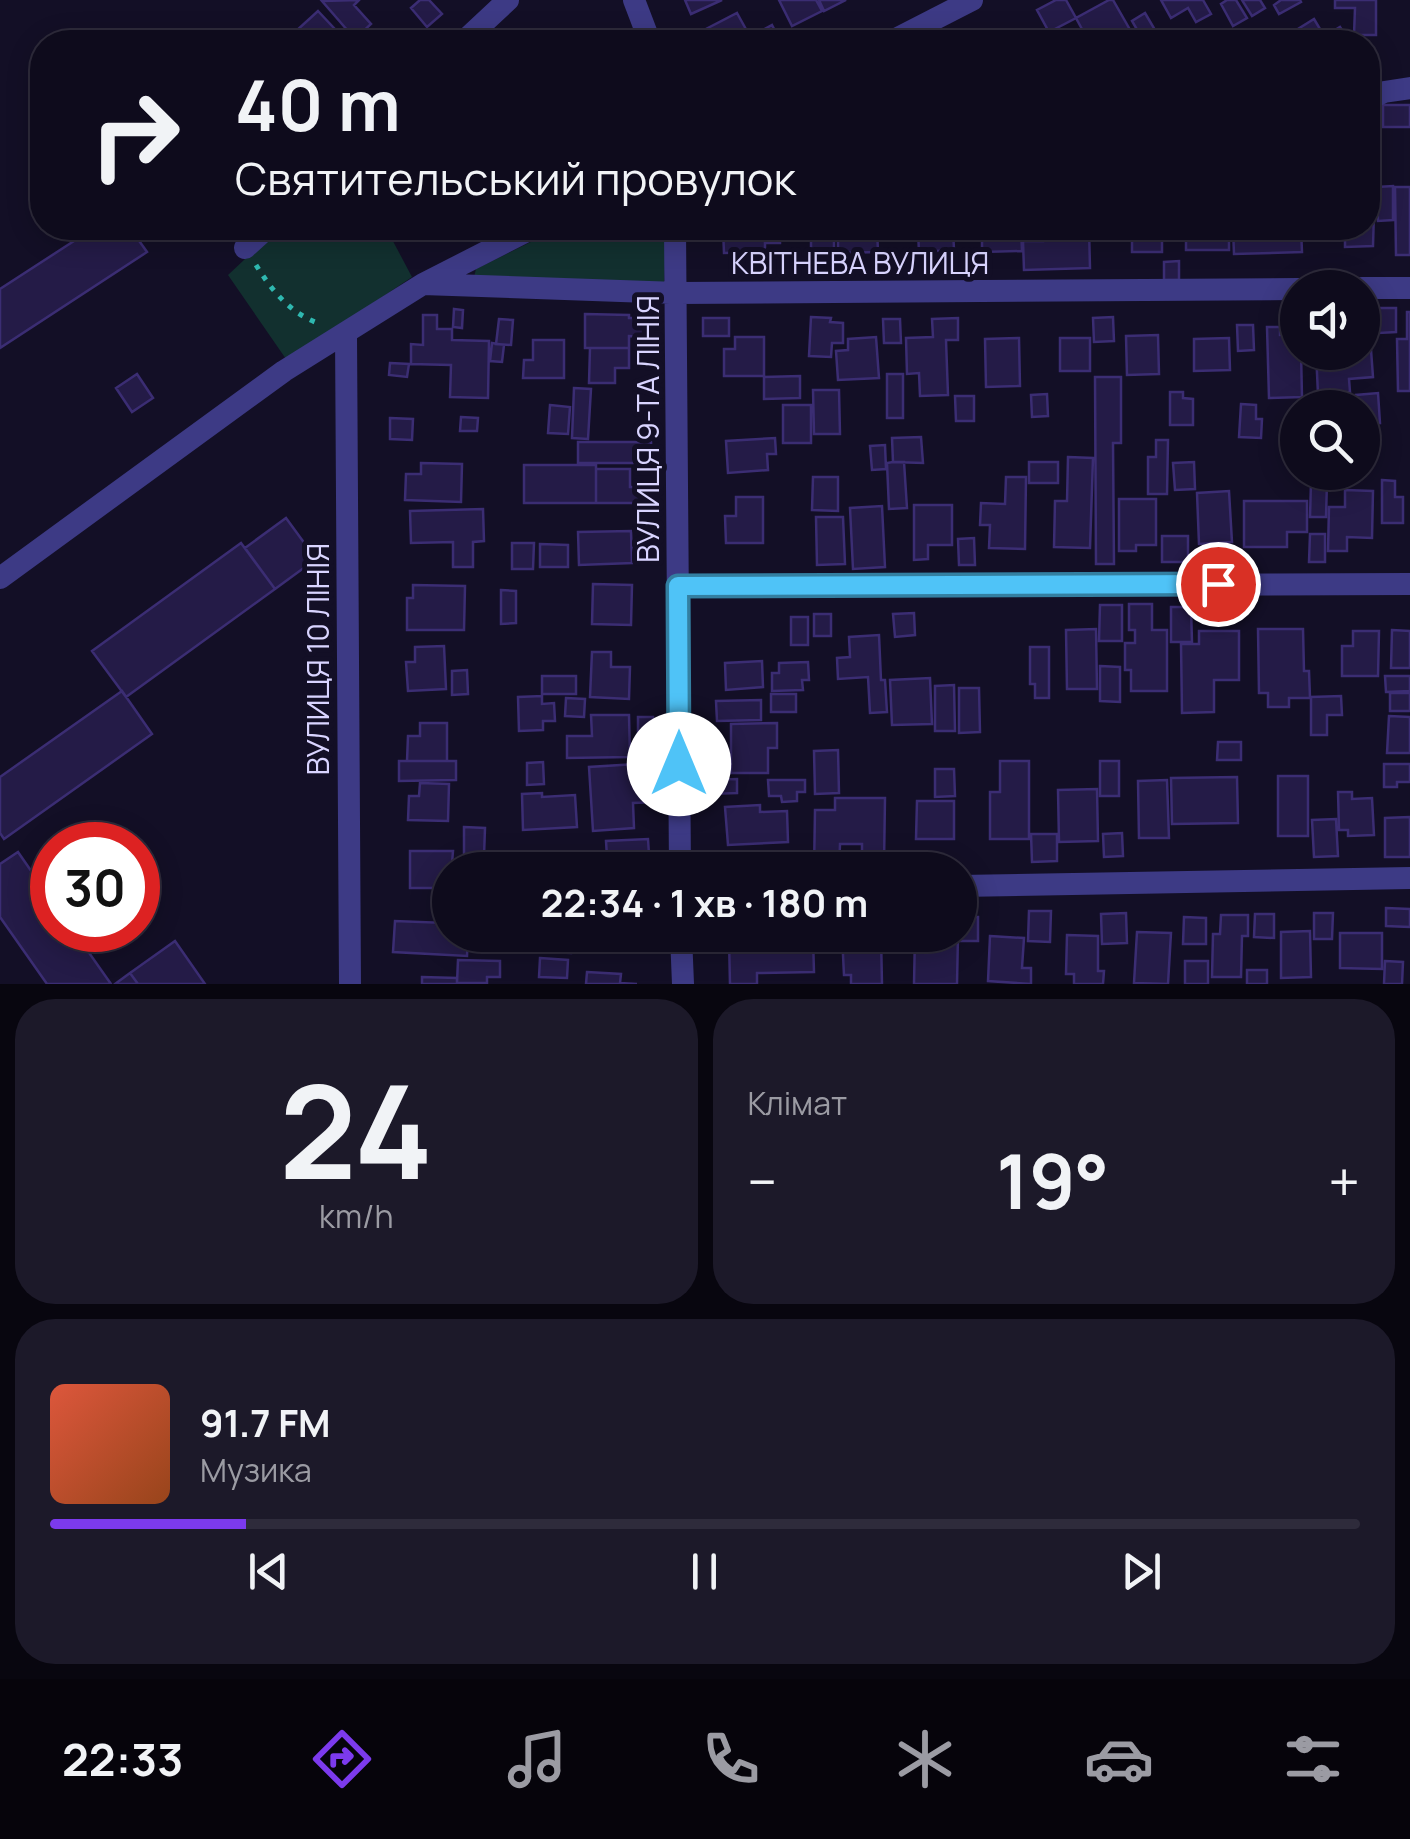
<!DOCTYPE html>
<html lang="uk">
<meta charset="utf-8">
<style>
body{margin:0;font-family:Manrope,sans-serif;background:#1c1929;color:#f1f3f6;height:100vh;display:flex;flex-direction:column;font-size:38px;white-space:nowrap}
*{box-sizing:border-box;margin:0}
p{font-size:32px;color:#9b9ba3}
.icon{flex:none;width:55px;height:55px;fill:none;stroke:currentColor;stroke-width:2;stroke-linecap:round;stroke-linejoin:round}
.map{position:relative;height:984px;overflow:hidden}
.drawer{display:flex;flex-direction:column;gap:15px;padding:15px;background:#08060f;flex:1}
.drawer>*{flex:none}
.banner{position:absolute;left:30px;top:30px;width:1350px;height:210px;border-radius:40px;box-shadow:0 5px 25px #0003,0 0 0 2px #2e2b3b;background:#0e0b1c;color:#f1f3f6;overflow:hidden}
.buttons{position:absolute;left:1280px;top:270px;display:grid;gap:20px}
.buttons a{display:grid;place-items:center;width:100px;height:100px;border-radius:50%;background:#0e0b1c;box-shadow:0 5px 25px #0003,0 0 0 2px #2e2b3b;font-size:50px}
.speed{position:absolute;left:30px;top:822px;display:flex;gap:20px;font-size:50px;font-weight:700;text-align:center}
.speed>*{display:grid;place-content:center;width:130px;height:130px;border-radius:50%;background:#0e0b1c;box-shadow:0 5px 25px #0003,0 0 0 2px #2e2b3b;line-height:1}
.speed .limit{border:15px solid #d22;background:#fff;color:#111}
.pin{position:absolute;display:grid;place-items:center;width:85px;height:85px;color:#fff;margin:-42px;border:5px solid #fff;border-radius:50%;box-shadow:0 2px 10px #0007}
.me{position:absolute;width:110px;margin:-55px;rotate:0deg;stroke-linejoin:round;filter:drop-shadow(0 0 8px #0008)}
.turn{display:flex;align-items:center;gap:35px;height:210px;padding:0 40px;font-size:45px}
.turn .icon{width:130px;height:130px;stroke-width:2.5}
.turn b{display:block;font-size:70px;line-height:85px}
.big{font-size:75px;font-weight:700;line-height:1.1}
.drawer .card{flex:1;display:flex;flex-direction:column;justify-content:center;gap:15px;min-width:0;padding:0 35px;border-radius:40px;background:#1c1929}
.drawer .dial{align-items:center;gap:0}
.dial b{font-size:130px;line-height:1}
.song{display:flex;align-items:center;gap:30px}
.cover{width:120px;height:120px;border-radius:15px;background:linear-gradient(135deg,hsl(10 70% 55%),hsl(20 70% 35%))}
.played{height:10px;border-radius:5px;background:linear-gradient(90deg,#7c3aed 15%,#2e2b3b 15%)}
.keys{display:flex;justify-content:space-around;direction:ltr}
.heat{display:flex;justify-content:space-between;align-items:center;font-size:55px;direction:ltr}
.drawer .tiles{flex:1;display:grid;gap:15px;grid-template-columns:1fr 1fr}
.card:last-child{grid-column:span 2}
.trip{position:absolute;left:432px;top:852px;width:545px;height:100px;border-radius:50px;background:#0e0b1c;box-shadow:0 5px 25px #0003,0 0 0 2px #2e2b3b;font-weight:700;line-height:100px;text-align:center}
.tab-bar{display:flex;height:160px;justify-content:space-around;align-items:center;background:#06040b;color:#9b9ba3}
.tab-bar .icon{width:70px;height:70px}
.tab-bar .current{color:#7c3aed}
.tab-bar b{font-size:45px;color:#f1f3f6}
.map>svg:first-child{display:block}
.green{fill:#12302f}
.building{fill:#241b47;stroke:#3b2d73;stroke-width:2.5}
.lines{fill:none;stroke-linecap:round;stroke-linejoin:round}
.path{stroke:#2fb8b0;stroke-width:5;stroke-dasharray:5 8;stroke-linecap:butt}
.street{stroke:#3d3a85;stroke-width:22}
.route-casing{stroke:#337fa1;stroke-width:25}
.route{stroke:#4fc3f7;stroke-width:18}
.labels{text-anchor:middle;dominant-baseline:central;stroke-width:10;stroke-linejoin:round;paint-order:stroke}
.street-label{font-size:30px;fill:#d9d4ff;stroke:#130f26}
</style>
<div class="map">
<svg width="1410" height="984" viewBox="0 0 1410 984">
<rect width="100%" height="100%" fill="#130f26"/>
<path class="green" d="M278,228H386L412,277L336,328L286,359L228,275Z
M559,228H667L664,285L474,277L476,269Z"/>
<path class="building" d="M359,0L354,5L371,24L355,39L322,1Z
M420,0H429L442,14L427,27L411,8Z
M685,0H722L691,14Z
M779,0H816L822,11L792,26Z
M819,0H846L824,11Z
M1056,0H1066L1076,18L1049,32L1037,10Z
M1109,0H1113L1137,42H1100L1097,37L1089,42L1076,18Z
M1161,0H1203L1211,14L1196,22L1188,8L1171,18Z
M1227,0H1236L1247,18L1233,26L1221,4Z
M1242,0H1260L1265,8L1252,16Z
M1281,0H1300L1301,2L1279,14L1274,5Z
M1335,0H1376V35H1354L1355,8H1335Z
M318,11L347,42H284Z
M737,13L753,42H713L706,29Z
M1145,13L1158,35L1146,42H1139L1135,35L1139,33L1132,21Z
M1314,19L1323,34L1309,42H1277Z
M772,25L781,42H755L752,36Z
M1340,27L1350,42H1315Z
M1383,105H1410V127H1383Z
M1368,165H1377L1376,210H1368Z
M1393,186V220L1378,221L1377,187Z
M1395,187H1410V255H1396Z
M1368,212H1374L1373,246L1345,247V240H1335V228H1368Z
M94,228H130L147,252L0,348V289Z
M399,228H432L404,239Z
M723,228H780V243H765V252L724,253Z
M838,228H877L878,252L838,253Z
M909,228H953L954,250L919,252L918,232L909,233Z
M982,228H1021L1022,251L982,252Z
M1042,228H1089L1090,268L1024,270L1023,241H1043Z
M1124,228H1162V252H1132V235H1124Z
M1186,228H1229V250H1186Z
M1233,228H1301L1302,252L1234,254Z
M811,238H834V271H811Z
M1179,261V280H1164V262Z
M1378,308H1396V332L1379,333Z
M454,309L463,310L462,328L453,327Z
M1407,312H1410V391H1398L1397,339H1407Z
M585,314L629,315V318H651V337L629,336V348H585Z
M423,315H437V329H452V340L489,341L488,398L450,397L451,365L411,364V344L423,345Z
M811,317L831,318L830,322L843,323V343H832L831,357L809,356Z
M1113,317L1114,341L1094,342L1093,318Z
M703,318H729V336H703Z
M958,318V340H946L948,395L920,396L919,373L907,374L906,338L933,337L932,319Z
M499,319L513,320L511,345L496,344Z
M883,319H900L901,343H884Z
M1237,325H1253L1254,350L1238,351Z
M1267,327H1280V335L1298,334V352H1301L1302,397L1269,398Z
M1158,335L1159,374L1127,375L1126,336Z
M1362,336H1370L1373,377L1349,379L1350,392L1318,394L1316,352H1362Z
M735,337H764V376H724V349H735Z
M876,337L879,378L838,380L836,351L848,350V339Z
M1019,338L1020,386L986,387L985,339Z
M1060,338H1090V371H1060Z
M1229,338L1230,370L1194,371V339Z
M533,340H564V378H523L524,360H533Z
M492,343L504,345L502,362L490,361Z
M590,348H629V368H615V383H589Z
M390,363L409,364L407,377L389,375Z
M137,374L153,398L132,412L116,388Z
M887,374H903V418H887Z
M800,376V398L764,399V377Z
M1095,377H1121V443H1113L1114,564H1096Z
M574,388L591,389L588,439L572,438Z
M813,390H839L840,434H814Z
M1170,392H1183V398L1193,399V425H1170Z
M1378,393L1380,423L1362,424V408H1356V395Z
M1047,394L1048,416L1032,417L1031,395Z
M955,396H974V421H956Z
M1241,404L1256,405V419H1262L1261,438L1239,437Z
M550,405L570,407L568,434L548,433Z
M783,405H811V443H783Z
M461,417L478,418L477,431H460Z
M390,418L413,419L412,440L390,439Z
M921,437L923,463L893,462L892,438Z
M775,438L776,454H767L768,470L728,473L726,441Z
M1156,440H1168L1167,494H1148V457H1156Z
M578,442H651L652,463H578Z
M885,445L886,469L872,470L870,446Z
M1068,457L1093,458L1090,548L1054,547L1055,501H1067Z
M893,462H904L907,508L889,509L887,463Z
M1029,462H1058V483H1029Z
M1194,462L1195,489L1175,490L1173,463Z
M421,463L462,464L461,502L405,500L406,474H421Z
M524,465H596V503H524Z
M596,469H630V487H646L645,503H596Z
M813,477H838V511L812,510Z
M1006,477H1026L1025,549L989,548L990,525H980L981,503L1005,504Z
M1382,480L1395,481V497H1403V523H1382Z
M1311,482H1327L1326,517H1310Z
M1345,490L1373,491L1372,538L1347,537V551H1328L1329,507H1345Z
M1229,491L1232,542L1199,544L1197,493Z
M736,497H763V543H726L725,516H736Z
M1119,499H1156V545H1136V551H1119Z
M1244,501H1307V532H1287V547H1244Z
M914,505H952V545H928V559L914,560Z
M882,506L885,567L853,569L850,508Z
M483,509L484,541L473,542V567H453V542L411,543L410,511Z
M816,517H843L845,564L817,565Z
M286,518L316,559L275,589L245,548Z
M631,531L632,563L579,565L578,532Z
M1310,534H1325V562H1309Z
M1162,536H1188V562H1162Z
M974,538L975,565H959L958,539Z
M241,543L275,589L126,697L92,651Z
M512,543H534L533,569H512Z
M540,544L568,545V567H540Z
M593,584L632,585L631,625L592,624Z
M413,585L465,586L464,630H407V598H413Z
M501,590L516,591V623L501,624Z
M1129,604H1152V630H1167V691H1131V670H1125V643H1135V630H1129Z
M1100,605H1122V641H1099Z
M1171,607H1191L1192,642H1171Z
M914,613L915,635L895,637L893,614Z
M814,614H831V636H814Z
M791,617H808V645H791Z
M1096,629L1097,689H1067L1066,630Z
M1258,629H1303L1304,671H1309L1310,698H1289V707H1268V693H1259Z
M1392,630L1410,631V668H1391Z
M1199,631H1239V680H1214V712L1182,713L1181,644H1199Z
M1353,631H1379L1378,676H1342V646H1353Z
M879,635L881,680H885L887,712L870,713L868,677L838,679L837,658L850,657L849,637Z
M444,646L446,689L408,691L406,662H415V647Z
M1030,647H1049V698H1035V684H1030Z
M592,652H611V667H630L629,699L590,697Z
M762,661L763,687L726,690L725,663Z
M808,662L809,680H802L803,690L772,691V673H779V663Z
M1100,666L1120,667V702L1100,701Z
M467,670L468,694L452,695V671Z
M542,676H576V694H542Z
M1385,676H1410V691L1386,692Z
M930,678L932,724L892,725L890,680Z
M954,685L955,731H935V686Z
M959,688H979L980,732L959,733Z
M122,691L152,734L4,839L0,833V777Z
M1390,693H1410V711H1390Z
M771,694H796V712H771Z
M542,696V704L554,703L555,721H543V730L519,731L518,697Z
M1341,696L1342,715H1327V735H1311V697Z
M566,698L585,699L584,717L565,716Z
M761,700V720L717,721L716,701Z
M591,715H629L630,757L567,758V736H592Z
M1389,716L1410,717V753H1387Z
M638,717H653L654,748H638Z
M420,723H447V761H407L408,736H420Z
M777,723V748H768V773H731V724Z
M1218,742H1241V760H1217Z
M838,750L839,793L815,794L814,751Z
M399,761H456V780L399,781Z
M1000,761H1029V839H990V792H1000Z
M1100,761H1119V796H1100Z
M543,762L544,784L527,785V763Z
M653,763L656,802L633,803L634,828L593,831L589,767Z
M1384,764H1410V782H1397V787H1384Z
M935,769H954L955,796L935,797Z
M1278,776H1308V836H1278Z
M1237,777L1238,823L1172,824L1171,778Z
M737,779V793L708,794L707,780Z
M768,780H805V792H797V801L782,802L781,796H769Z
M1167,780L1169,838H1139L1138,781Z
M420,783L449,784L448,821L408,820L409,796H419Z
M1097,789L1098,841L1059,842L1058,790Z
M1338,792H1352V799L1372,798L1374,835L1348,836V830H1339Z
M542,793V797L575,795L577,827L523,830L522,794Z
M835,798H885L884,864L862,863V844H840L839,870H814L815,810H835Z
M917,801H954V839H916Z
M760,805V812L787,811L788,842L728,845L725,807Z
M1410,817V857H1385V818Z
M1336,819L1338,856L1314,857L1312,820Z
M464,827L485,828L484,856L464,855Z
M1122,833L1123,856L1104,857L1103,834Z
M1031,834H1057V861L1032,862Z
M648,839L650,870H539V860L607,857L606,841Z
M410,851H453L450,888H410Z
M18,852L52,901V930H73L111,984H47L0,917V864Z
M1386,908L1410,909V927L1386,926Z
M1029,911H1051L1050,942L1028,941Z
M1126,913L1127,943L1102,944L1101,914Z
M1314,913H1333L1332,939H1314Z
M1255,914H1274V938L1254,937Z
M1221,915H1248V936H1242L1241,977H1212L1213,934H1220Z
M960,917H978V941H959Z
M1184,917L1206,918V944H1183Z
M446,919H450V935H468L467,956L393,952L395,921L446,923Z
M1310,931L1311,977L1281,978V932Z
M1137,932L1171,933L1168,984L1134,983Z
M1340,933H1382V969L1340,968Z
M549,935H572L571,953L548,952Z
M578,935H633V948L578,950Z
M842,935L881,936L882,984H851V975H844Z
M883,935H905V941L883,940Z
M915,935H958L957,984H914Z
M1067,935L1098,936V971H1104L1103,984H1074V974H1066Z
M990,936L1024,938L1022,968H1031V984L988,981Z
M813,938L814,972L757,973V984H730L729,939Z
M175,941L205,984H138L130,973Z
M540,958L568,960L567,978L539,977Z
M458,960L500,961V977H487V983H457Z
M1185,961H1208V984H1185Z
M1385,961L1403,962L1402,984H1384Z
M1247,970H1267V984H1247Z
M587,972L621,974L620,983L637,984H586Z
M130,973L138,984H115Z
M422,977L457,978V983L469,984H422Z"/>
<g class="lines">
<path class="path" d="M256,265C271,289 288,311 315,322"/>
<path class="street" d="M634,0L650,42
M463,42L508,0
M890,42L972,0
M1368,100L1384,92L1410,88
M675,228L680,870
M245,248L267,228
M423,284L677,293L1298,289
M1362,288H1410
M346,334L350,984
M0,578L284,371L423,284L533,228
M678,586L1410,584
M960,886L1410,878
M681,935L683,984"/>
</g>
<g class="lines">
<g class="route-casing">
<path id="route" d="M679,764L678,586L1218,584"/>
</g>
<use href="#route" class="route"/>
</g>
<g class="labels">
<g class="street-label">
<text x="860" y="262">КВІТНЕВА ВУЛИЦЯ</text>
<text transform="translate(647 429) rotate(-90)">ВУЛИЦЯ 9-ТА ЛІНІЯ</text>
<text transform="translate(317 659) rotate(-90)">ВУЛИЦЯ 10 ЛІНІЯ</text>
</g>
</g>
</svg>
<div class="buttons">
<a><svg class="icon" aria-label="sound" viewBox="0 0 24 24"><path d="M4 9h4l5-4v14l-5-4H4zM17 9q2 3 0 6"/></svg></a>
<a><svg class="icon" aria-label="search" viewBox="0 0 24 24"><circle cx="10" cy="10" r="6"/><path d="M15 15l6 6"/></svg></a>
</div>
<div class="speed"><div class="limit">30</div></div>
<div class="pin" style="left:1218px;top:584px;background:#d93025"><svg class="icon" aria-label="arrive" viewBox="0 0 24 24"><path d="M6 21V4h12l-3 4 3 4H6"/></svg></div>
<svg class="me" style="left:679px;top:764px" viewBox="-20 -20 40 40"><circle r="19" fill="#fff"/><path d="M0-13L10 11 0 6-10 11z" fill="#4fc3f7"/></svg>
<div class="trip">22:34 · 1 хв · 180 m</div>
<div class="banner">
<div class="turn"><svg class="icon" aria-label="right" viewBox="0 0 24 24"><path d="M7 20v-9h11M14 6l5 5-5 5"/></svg><div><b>40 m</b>Святительський провулок</div></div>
</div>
</div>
<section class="drawer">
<div class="tiles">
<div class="card dial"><b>24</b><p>km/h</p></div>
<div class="card"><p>Клімат</p>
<div class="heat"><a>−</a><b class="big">19°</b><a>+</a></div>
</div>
<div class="card">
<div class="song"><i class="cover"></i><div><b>91.7 FM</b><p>Музика</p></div></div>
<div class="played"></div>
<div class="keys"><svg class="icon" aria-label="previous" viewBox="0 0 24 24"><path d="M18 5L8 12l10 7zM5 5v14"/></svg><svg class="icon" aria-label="pause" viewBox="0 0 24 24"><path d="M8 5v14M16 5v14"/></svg><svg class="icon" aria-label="next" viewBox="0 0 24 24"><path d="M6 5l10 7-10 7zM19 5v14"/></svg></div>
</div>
</div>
</section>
<nav class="tab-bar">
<b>22:33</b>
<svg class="icon current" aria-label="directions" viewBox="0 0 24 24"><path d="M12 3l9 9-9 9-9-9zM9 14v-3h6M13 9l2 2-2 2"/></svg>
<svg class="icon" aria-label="music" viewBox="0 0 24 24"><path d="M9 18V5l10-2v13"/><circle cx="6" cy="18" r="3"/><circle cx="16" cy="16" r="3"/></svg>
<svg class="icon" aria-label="phone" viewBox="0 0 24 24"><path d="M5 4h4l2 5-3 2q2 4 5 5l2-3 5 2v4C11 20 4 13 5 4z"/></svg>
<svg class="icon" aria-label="climate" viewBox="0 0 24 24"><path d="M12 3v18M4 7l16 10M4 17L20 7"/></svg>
<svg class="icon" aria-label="car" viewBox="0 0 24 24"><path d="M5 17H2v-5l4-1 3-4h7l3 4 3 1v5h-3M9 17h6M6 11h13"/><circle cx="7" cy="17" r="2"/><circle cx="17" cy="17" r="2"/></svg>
<svg class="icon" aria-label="filters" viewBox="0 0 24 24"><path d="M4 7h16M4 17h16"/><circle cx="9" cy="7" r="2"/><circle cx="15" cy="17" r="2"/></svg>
</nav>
